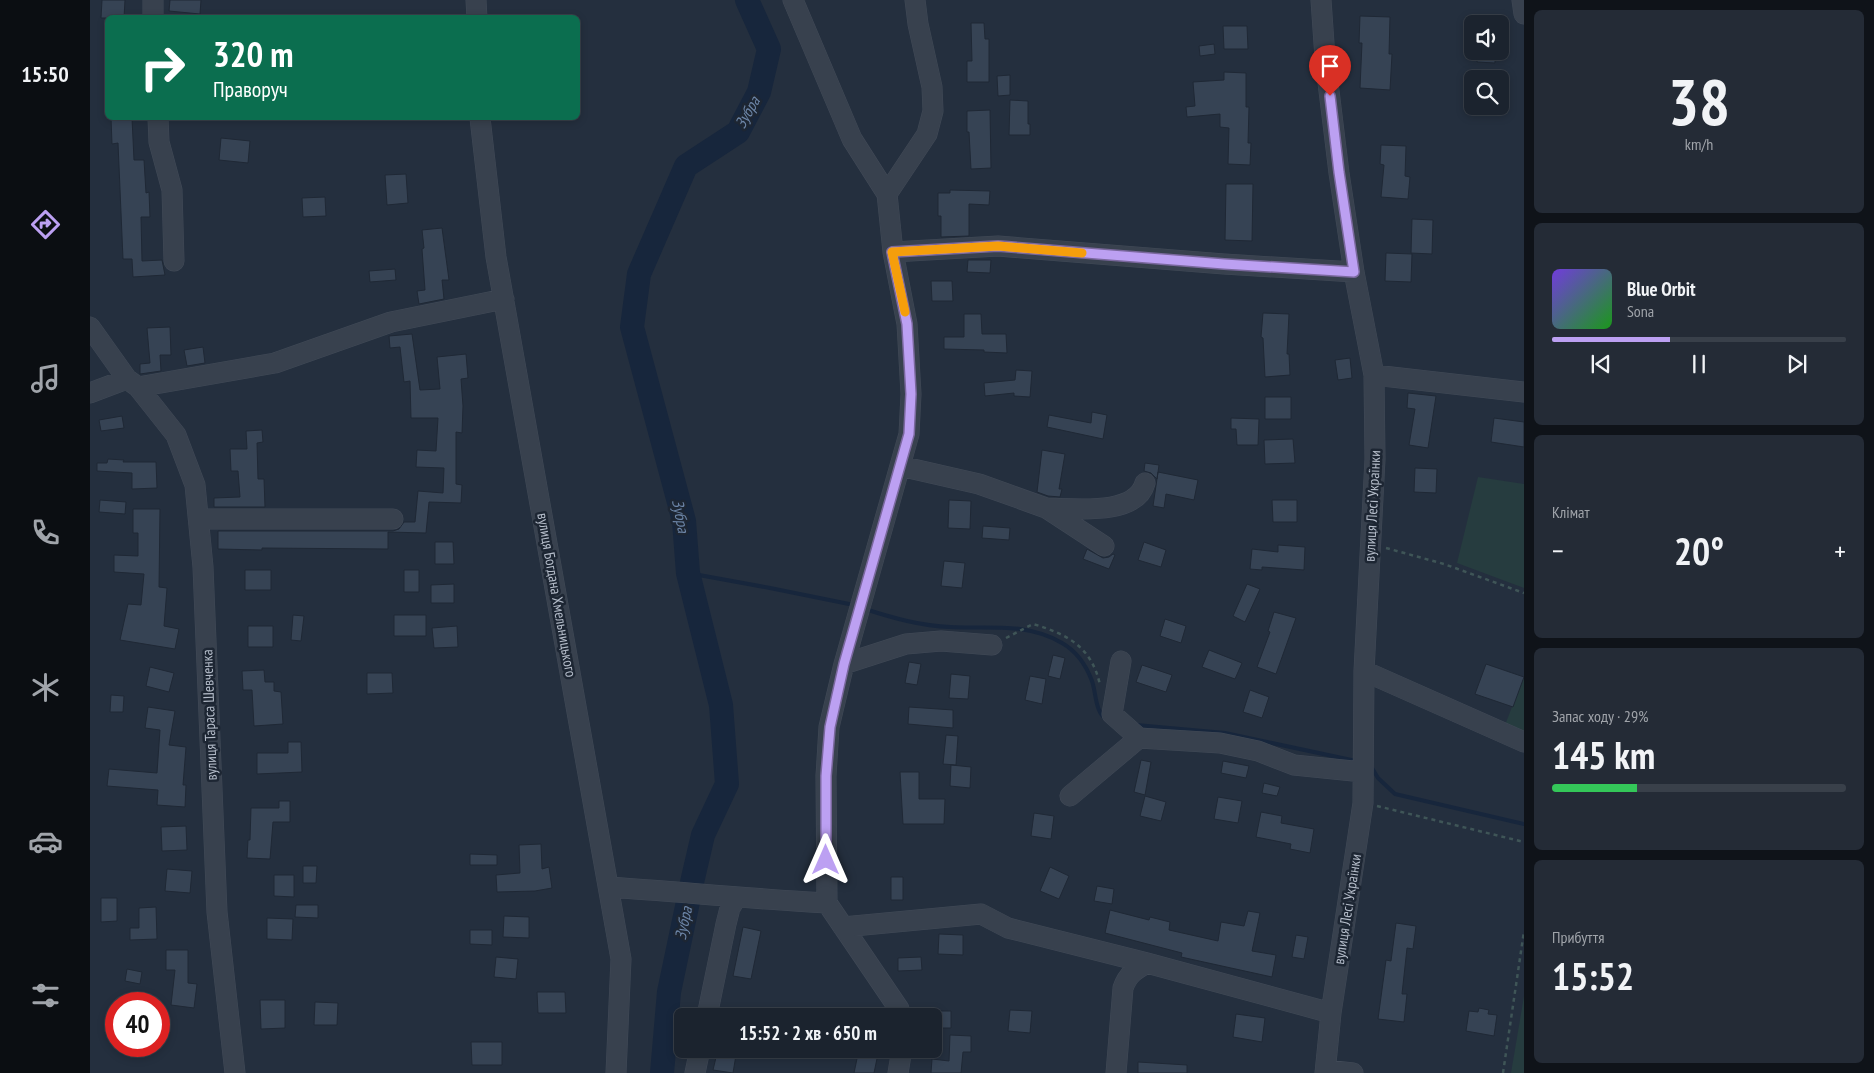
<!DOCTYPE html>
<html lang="uk">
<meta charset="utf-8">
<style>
body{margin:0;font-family:"PT Sans Narrow",sans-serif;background:#242b36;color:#f1f3f6;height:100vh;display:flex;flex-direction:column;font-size:19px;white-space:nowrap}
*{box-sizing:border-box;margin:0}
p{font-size:16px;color:#a0a4aa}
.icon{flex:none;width:28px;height:28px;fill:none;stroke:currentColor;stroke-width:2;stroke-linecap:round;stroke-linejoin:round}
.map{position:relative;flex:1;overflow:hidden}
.drawer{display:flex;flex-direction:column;gap:10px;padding:10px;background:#0f1319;width:350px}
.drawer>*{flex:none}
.top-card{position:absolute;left:15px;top:15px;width:475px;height:105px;border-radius:8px;box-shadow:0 2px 8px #0003,0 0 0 1px #39404a;background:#0b6e4f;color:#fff;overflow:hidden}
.controls{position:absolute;left:1374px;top:15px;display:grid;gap:10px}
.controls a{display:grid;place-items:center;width:45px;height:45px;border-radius:8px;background:#1b232e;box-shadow:0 2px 8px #0003,0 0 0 1px #39404a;font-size:25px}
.speed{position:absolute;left:15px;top:992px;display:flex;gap:10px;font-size:25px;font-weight:700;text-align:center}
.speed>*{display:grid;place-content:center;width:65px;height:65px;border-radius:50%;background:#1b232e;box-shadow:0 2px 8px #0003,0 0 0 1px #39404a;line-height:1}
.speed .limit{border:8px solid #d22;background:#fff;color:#111}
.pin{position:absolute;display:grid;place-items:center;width:42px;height:42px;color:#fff;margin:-51px -21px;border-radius:50% 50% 50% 0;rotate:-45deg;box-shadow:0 0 5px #0007}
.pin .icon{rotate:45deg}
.me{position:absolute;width:55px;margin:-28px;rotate:0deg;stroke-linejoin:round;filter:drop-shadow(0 0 4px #0008)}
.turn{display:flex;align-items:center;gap:18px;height:105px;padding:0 25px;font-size:22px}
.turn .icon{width:65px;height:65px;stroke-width:2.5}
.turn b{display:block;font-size:35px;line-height:42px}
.big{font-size:38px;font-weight:700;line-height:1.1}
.drawer .widget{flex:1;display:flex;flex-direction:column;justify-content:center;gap:8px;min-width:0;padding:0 18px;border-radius:8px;background:#242b36}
.drawer .dial{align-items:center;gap:0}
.dial b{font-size:65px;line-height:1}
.song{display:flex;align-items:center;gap:15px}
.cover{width:60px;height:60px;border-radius:8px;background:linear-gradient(135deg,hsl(260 70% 55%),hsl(120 70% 35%))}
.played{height:5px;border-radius:2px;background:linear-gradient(90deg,#bca0f2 40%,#39404a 40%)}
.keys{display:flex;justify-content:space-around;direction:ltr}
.heat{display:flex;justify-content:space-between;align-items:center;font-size:28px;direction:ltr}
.charge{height:8px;border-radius:4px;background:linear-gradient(90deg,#34c759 29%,#39404a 0)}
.trip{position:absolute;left:584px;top:1008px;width:268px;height:50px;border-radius:8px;background:#1b232e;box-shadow:0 2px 8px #0003,0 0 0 1px #39404a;font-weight:700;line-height:50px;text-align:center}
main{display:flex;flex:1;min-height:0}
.dock{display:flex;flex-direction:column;width:90px;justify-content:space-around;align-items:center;background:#0b0e12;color:#a0a4aa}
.dock .icon{width:35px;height:35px}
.dock .selected{color:#bca0f2}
.dock b{font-size:22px;color:#f1f3f6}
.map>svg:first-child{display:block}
.green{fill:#263c3f}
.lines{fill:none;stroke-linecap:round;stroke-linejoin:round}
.stream{stroke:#17263c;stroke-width:4}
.river{stroke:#17263c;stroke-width:24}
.building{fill:#364354;stroke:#1f2835}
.minor-casing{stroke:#414a57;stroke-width:21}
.path{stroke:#3f5557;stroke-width:2.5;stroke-dasharray:4 4;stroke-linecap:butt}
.minor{stroke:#38414e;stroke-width:20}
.route-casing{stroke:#7a689d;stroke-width:12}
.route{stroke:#bca0f2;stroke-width:9}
.slow{stroke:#f59e0b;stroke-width:9}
.labels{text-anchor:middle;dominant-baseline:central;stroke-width:5;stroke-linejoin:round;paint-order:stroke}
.street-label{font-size:15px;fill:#b4bcc9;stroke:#1d2633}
.water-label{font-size:16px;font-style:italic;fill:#6d86a8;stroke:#1d2633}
</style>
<main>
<nav class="dock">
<b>15:50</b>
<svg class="icon selected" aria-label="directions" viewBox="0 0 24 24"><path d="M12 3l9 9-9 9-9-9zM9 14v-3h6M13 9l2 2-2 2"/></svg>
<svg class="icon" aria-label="music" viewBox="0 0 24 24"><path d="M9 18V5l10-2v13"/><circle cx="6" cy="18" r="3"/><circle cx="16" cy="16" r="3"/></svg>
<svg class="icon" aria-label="phone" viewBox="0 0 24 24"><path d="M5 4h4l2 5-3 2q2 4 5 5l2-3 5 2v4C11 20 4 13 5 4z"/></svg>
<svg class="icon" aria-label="climate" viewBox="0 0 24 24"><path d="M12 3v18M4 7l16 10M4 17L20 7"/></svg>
<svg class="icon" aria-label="car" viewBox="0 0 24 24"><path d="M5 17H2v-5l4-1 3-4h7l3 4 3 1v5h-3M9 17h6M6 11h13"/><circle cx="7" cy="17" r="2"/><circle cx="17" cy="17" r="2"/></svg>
<svg class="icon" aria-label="filters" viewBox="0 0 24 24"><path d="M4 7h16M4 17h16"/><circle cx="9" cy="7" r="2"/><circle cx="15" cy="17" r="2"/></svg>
</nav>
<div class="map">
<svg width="1434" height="1073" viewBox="0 0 1434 1073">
<rect width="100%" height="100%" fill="#242f3e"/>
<path class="green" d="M1388,477L1434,484V588L1367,563Z
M1434,676V733L1415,725Z
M1434,996V1073H1421Z"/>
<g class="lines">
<path class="stream" d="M598,573L680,588L764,605
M775,609C803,618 831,626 860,627C898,629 938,622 972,643C986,651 996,665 1002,681C1006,692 1005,712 1016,719
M1046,725L1135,733L1266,761
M1282,768L1288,778L1305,794L1434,824"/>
<path class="river" d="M572,1073L579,992L603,878L613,835L637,784L631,705L598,573L594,521L542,327L549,274L596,166L648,132L669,92L679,49L657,0"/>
</g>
<path class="building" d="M12,0H35L34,18H11Z
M80,0H111L110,14L79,11Z
M1270,16L1300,17L1299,54H1302L1300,90L1270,88L1272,43H1269Z
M881,23H894L895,39H899V82H877V61H882Z
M1133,26H1157L1158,49H1134Z
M1124,44L1125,54L1110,56L1109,46Z
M1388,51H1405V63L1387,62Z
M1134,72L1156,73V107H1159L1158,143H1161L1160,165L1138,164L1139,128L1130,127V114L1097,117L1096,107L1105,106L1103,82L1134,80Z
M920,75V95L908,96L907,76Z
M920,100L938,101V124H940V135H919Z
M900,110L901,168L881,169L879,132H877V111Z
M21,118H42L44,160H54L56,193L59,192L60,217H51L52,261L72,260L75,275L43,277L42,259H33L28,143L22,144Z
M131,138L160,141L158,163L129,160Z
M1291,145L1316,146L1315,176L1320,177L1318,199L1291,197L1294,165L1290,164Z
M316,174L318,203L297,205L295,175Z
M1136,184H1163L1162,241L1135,240Z
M860,190L900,191L899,205L879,204V236L851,237V216H848V193H860Z
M235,197L236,216L213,217L212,198Z
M1322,219L1343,220L1342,254L1321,253Z
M352,228L359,280H352L354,299L329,304L327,291L335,290L332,249L334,248L332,230Z
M1296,253L1322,254L1321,282L1295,281Z
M878,260H901L900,273L877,272Z
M305,269L306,280L280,282L279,271Z
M841,281H862L863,301H842Z
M1173,313L1199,314L1197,354H1199L1200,375L1175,377L1173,338L1171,337Z
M874,314H891L892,334H916L917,353L894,352V350L854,349V337H874Z
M80,327L81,355H70L71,371L50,374V364L60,363L57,328Z
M322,334L330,390L350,389L347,357L376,354L378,378L371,379L373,406L372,433L366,432V484L372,485L371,503L339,502L336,533L298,532V549L172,548V550L128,549V531H303L309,529L314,522H325L328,491L353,493L354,468L326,467L327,450L346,451L348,418H321L320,381L314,382L310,347L300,348L299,336Z
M113,347L115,363L97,366L94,350Z
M1260,358L1262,378L1248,380L1245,360Z
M926,370L942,371L940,397L924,396V393L895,396L894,383L925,380Z
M1318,393L1346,396L1338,448L1319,445L1325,409L1317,408Z
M1175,397H1201V419H1175Z
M1002,412L1017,415L1013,439L957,427L959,415L1001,423Z
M32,416L34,428L11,431L9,420Z
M1141,418L1169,419L1168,445H1147L1146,429H1141Z
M1404,418L1434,422V447L1401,442Z
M172,430L173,442L167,443L168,479H174L175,507H124V498L150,497L148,471H141L140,449H157L156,431Z
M1203,439L1205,463L1175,464L1174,440Z
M952,450L975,454L969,489H972L970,497L958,496L947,492Z
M18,459L34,460L33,462H66L67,488L42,489V473L7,471V463H17Z
M1055,463L1069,465L1067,479L1061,473L1054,471Z
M1325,468L1347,469L1346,493L1324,492Z
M1068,472L1108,480L1104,500L1076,494L1074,508L1063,506Z
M10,500L36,502L35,514L9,512Z
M859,500L881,501L880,529L858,528Z
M1182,500H1207V522H1183Z
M43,509H70L69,587L77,588L74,626L89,629L85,649L30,640L38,604L51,605L54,574L24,572V555L48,556V533H43Z
M893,526L920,528L919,540L892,538Z
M345,542H363L364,564H345Z
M1054,542L1076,550L1071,567L1048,560Z
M1188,545L1215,547L1214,570L1172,567V570L1160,569L1162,549L1188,552Z
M997,549L1013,558L1019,557L1023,554L1025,555L1019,569L993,559Z
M854,561L875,563L872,588L851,586Z
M155,570H181V590H155Z
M314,570H329V592H314Z
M364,584V603H341V585Z
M1157,584L1170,589L1155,622L1143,616Z
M1184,612L1206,618L1186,674L1167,667L1180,632L1178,631Z
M203,615L214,616L211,641L201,640Z
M304,615H336V636H304Z
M1075,619L1096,626L1091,643L1070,636Z
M158,626H183V647H158Z
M367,626L368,647L344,648L342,628Z
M1119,650L1152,663L1145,679L1112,667Z
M963,655L975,658L970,679L958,676Z
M819,662L831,664L827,685L815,683Z
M1396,664L1434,677L1423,707L1385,694Z
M1052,665L1082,675L1076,692L1046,682Z
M60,667L84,673L79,692L56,686Z
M174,670L175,682H184V691L191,692L193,724L164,726L162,690H153L152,671Z
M277,673H302L303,693L277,694Z
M861,674L880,676L878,699L859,698Z
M940,676L956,679L952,704L935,700Z
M1160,690L1179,697L1172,718L1153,712Z
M21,695L34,696L33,712H20Z
M58,707L85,711L79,745L96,747L93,785H96L95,807L67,805L68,790L17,786L19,769L67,773L70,730L55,728Z
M819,707L863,710V728L818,724Z
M856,735L868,736L866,765L853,764Z
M198,742H211L212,772L167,774V753H198Z
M1051,760L1061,762L1055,795L1044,792Z
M1133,761L1159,766L1156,778L1131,773Z
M861,765L881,767L880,788L860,786Z
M810,772H829V799H855L854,824H813Z
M1174,783L1190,787L1187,796L1172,793Z
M1055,796L1076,802L1071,821L1050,816Z
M1128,797L1152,801L1148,823L1124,819Z
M189,801H200V822H183L180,859L157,858L158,840H160L161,808H189Z
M1171,812L1192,816L1191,823L1224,829L1220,853L1200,849L1201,844L1166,837Z
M944,813L964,816L961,839L941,836Z
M96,826L97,850L72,851L71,827Z
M451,844L452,869L459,867L462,888L445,891L407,892L406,875L430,873L429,845Z
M380,854L407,855V865H380Z
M213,866H227L226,883H213Z
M960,867L979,876L969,899L950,891Z
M77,869L102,871L100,893L75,891Z
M184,875H204V897L184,896Z
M801,877H813V900H801Z
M1007,886L1024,889L1022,904L1004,901Z
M11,898H27V921L11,922Z
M206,905H228V918L205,917Z
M66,907L67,939L40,940V928H49V908Z
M1020,910L1059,920L1060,917L1080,922L1079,930L1128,941L1131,922L1154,926L1158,911L1170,913L1162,951L1186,955L1182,977L1091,957L1092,953L1015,933Z
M414,916L439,917V938L413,937Z
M177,918L203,919L202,940L177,939Z
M1306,923L1326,926L1323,949L1317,948L1312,994H1317L1314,1022L1288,1019L1296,960L1301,961Z
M653,927L671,931L661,979L643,976Z
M380,930H402V945L380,944Z
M849,934L873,935V955L848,954Z
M1206,935L1218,937L1214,959L1202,957Z
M76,950H98V983L107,984L104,1008L81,1005L85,970H76Z
M406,957L428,959L426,979L404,977Z
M831,957L832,970L808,971V958Z
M37,969L52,972L50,984L35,981Z
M447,992H475L476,1013H448Z
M170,1000H195V1028L171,1029Z
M225,1002L248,1003L247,1025H224Z
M1389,1008L1399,1010L1398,1014L1407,1015L1404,1036L1376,1031L1379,1011L1388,1012Z
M920,1010L942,1011L940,1033L918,1031Z
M842,1011H861V1028H842Z
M1146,1014L1175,1018L1172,1042L1143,1037Z
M860,1035L881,1036V1052H873L871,1073H841L842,1059L859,1061Z
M381,1042H412V1065H382Z
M628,1049H647L643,1073L623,1070Z
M769,1049H789L784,1073H764Z
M1048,1062L1097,1065V1073H1048Z"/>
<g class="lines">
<g class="minor-casing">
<path id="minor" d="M63,0V18
M386,0L387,18
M703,0L762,139L797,194L803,252L817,324L821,394L819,434L754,664L739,727L736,776L737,903L809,1009L810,1016
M1231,0L1235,58L1249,173L1264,272L1284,375L1285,459L1274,671L1273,803L1241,1013L1235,1073
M1432,0L1434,14
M68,118L69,142L82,190L84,261
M390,118L406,257L531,959L526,1073
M797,194L837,134L843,111L842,87L828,24L825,0
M803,252L908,246L1134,264L1264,272
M0,327L37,379L48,387L86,435L105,485L113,567L127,912L145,1073
M1284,375L1434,392
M48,387L185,363L301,322L414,299
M0,393L37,379
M810,466L889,484L956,508L1014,546
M956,508C982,508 1046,517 1055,483
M109,519H303
M1031,661L1022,714L1049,738
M754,664L816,644L851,641L902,645
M1274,671L1434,742
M980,796L1049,738L1130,743L1168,751L1204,765L1273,772
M519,887C592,892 664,899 737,903
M753,927L891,914L918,928L1057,963L1241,1013
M617,1016L636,924L640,908L646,898
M1236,1070L1263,1073
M605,1073L610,1049
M808,1073L812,1049
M1026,1073L1033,988C1038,974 1045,970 1057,963"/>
</g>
<path class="path" d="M1296,548L1354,564L1434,593
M916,638L943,624C977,634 1002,647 1010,685
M1287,806L1434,842
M1413,1073L1434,931"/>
<use href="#minor" class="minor"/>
</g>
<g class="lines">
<g class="route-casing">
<path id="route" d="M736,860V776L740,727L754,664L819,434L821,394L817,324L802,252L908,246L1134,264L1264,272L1249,172L1240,96"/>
</g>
<use href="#route" class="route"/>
<path class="slow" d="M815,312L802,252L908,246L992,253"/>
</g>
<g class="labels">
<g class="street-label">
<text transform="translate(1282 506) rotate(-87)">вулиця Лесі Українки</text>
<text transform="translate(467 595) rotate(80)">вулиця Богдана Хмельницького</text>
<text transform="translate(119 715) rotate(-92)">вулиця Тараса Шевченка</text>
<text transform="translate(1257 909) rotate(-81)">вулиця Лесі Українки</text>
</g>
<g class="water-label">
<text transform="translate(657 112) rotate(-60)">Зубра</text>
<text transform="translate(591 516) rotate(79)">Зубра</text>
<text transform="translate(593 923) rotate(-78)">Зубра</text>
</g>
</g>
</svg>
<div class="controls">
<a><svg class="icon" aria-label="sound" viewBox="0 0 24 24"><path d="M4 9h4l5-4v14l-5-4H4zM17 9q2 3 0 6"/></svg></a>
<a><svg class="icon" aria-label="search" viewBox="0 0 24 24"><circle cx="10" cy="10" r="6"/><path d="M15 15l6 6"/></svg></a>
</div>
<div class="speed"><div class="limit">40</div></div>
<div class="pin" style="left:1240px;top:96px;background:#d93025"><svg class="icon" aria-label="arrive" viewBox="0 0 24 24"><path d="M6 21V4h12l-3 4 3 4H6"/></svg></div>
<svg class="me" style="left:736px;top:860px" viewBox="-20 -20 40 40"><path d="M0-17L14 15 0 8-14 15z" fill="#bca0f2" stroke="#fff" stroke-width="4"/></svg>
<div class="trip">15:52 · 2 хв · 650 m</div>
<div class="top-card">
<div class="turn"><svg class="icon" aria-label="right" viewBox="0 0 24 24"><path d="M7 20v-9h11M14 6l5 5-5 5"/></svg><div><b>320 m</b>Праворуч</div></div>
</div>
</div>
<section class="drawer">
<div class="widget dial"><b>38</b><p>km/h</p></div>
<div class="widget">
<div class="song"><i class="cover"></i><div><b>Blue Orbit</b><p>Sona</p></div></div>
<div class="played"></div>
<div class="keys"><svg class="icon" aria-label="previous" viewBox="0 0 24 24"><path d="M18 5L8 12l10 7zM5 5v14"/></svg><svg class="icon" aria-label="pause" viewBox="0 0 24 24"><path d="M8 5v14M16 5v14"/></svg><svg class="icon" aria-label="next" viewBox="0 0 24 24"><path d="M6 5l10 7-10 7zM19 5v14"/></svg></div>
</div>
<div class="widget"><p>Клімат</p>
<div class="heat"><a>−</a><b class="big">20°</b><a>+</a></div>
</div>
<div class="widget"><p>Запас ходу · 29%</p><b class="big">145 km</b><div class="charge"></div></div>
<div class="widget"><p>Прибуття</p><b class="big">15:52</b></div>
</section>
</main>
